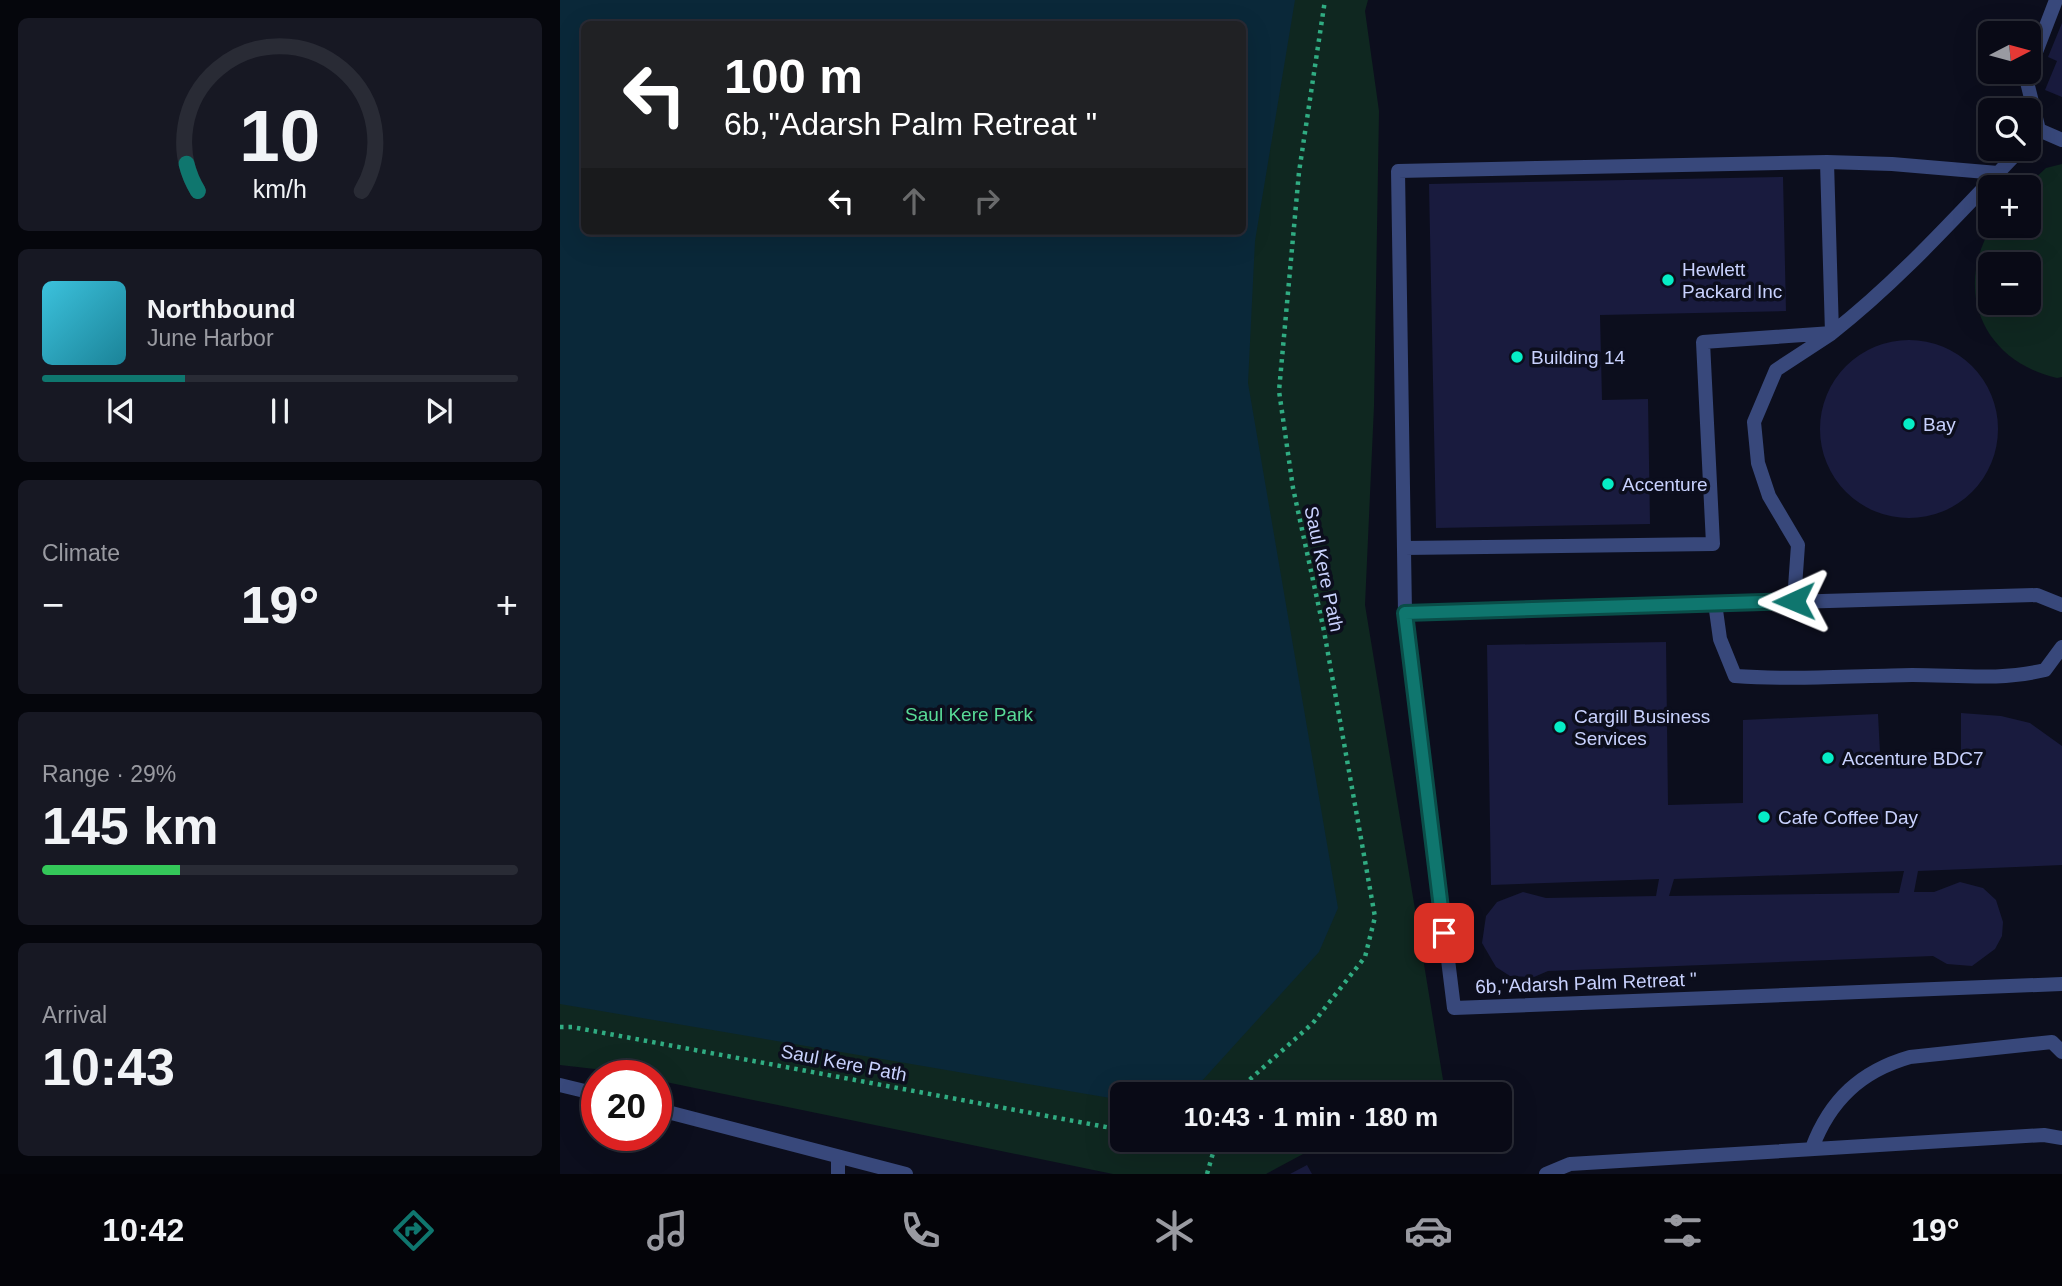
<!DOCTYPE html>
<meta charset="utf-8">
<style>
body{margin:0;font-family:Arial,sans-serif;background:#171823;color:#f1f3f6;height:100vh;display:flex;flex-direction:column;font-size:26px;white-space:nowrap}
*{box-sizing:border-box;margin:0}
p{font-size:23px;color:#999aa1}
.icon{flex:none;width:38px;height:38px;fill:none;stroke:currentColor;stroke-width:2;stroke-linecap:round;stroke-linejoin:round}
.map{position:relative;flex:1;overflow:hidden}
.side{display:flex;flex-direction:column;gap:18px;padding:18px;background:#05060c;width:560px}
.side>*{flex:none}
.guide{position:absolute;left:21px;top:21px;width:665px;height:214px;border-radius:10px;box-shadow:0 7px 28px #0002,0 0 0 2px #292b35;background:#202124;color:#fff;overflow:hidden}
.needle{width:46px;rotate:84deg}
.tools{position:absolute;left:1418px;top:21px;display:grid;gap:14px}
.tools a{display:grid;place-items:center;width:63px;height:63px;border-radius:10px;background:#090a16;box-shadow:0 7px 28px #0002,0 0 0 2px #292b35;font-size:35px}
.speed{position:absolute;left:21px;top:1060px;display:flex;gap:14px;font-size:35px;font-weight:700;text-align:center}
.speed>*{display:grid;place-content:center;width:91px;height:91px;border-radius:50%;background:#090a16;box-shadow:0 7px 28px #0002,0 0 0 2px #292b35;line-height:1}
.speed .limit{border:10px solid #d22;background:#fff;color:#111}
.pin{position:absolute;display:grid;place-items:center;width:60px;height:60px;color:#fff;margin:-30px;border-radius:14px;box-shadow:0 4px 10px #0006}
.me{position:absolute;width:77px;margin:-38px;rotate:269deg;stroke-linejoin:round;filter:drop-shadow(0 0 5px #0008)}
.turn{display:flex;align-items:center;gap:24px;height:147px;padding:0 28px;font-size:32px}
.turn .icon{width:91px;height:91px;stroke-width:2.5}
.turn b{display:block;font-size:49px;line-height:60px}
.lanes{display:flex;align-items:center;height:66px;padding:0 28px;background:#0003;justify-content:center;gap:35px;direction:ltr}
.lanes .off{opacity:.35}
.big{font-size:52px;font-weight:800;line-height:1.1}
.side .widget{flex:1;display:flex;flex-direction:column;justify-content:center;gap:10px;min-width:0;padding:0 24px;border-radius:10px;background:#171823}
.side .dial{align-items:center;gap:0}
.dial svg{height:182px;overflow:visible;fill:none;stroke:#292b35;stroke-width:7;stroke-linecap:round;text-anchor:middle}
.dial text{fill:#f1f3f6;stroke:none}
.song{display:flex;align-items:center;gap:21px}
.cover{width:84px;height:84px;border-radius:10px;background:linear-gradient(135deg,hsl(190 70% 55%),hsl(190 70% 35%))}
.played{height:7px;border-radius:4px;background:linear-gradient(90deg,#0f766e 30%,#292b35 30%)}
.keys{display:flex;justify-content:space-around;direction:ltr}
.heat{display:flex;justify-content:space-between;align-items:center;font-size:38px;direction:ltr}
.charge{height:10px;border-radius:5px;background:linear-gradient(90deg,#34c759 29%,#292b35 0)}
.trip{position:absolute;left:550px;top:1082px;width:402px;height:70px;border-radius:10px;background:#090a16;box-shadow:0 7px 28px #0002,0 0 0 2px #292b35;font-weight:800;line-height:70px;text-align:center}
.tabs{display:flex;height:112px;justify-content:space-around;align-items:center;background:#040409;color:#999aa1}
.tabs .icon{width:49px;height:49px}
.tabs .selected{color:#0f766e}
.tabs b{font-size:32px;color:#f1f3f6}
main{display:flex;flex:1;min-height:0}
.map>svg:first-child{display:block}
.green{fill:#0f2720;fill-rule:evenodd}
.water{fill:#0a2839;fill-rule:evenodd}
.building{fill:#191b3e;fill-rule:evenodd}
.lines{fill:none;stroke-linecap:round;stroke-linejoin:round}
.path{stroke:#30ac82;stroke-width:4.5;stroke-dasharray:3.5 5;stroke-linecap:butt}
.service{stroke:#38487b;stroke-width:14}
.minor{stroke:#38487b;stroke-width:14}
.route-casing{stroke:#0a4d48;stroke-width:18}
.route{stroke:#0f766e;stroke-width:12}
.poi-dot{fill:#06edc6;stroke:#0c0e1d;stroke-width:2.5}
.labels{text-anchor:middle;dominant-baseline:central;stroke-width:7;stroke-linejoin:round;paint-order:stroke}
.poi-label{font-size:19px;fill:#c9d2fe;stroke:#0c0e1d;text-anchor:start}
.street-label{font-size:19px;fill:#c9d2fe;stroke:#0c0e1d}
.park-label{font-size:19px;fill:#58db97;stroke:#0c0e1d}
</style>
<main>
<section class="side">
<div class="widget dial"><svg viewBox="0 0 100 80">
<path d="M14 69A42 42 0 1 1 86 69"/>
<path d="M14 69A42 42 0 0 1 9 57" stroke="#0f766e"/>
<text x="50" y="56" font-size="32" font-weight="700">10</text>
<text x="50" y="72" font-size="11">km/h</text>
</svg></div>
<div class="widget">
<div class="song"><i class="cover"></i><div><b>Northbound</b><p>June Harbor</p></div></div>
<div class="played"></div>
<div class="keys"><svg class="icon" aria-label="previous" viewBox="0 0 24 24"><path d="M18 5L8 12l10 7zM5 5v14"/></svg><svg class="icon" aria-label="pause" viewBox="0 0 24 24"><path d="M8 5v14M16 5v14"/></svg><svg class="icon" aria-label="next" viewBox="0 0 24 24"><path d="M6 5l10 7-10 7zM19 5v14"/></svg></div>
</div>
<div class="widget"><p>Climate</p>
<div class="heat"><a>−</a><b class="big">19°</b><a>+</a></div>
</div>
<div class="widget"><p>Range · 29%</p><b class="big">145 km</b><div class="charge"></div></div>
<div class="widget"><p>Arrival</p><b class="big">10:43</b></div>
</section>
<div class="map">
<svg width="1502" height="1174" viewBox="0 0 1502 1174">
<rect width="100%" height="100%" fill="#0c0e1d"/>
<path class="green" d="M0,0H808L805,11L819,111L814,406L805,605L885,1092L562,1094V1139H771L706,1174H553L96,1080V1076L0,1065ZM24,24H682V231H24Z
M1502,164V377L1497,378C1423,361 1393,291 1432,226H1468L1466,187L1486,168ZM1430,264H1468V303H1430Z"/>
<path class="water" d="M0,0H735L695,241L688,383L778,908L759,952L630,1094H562V1100L0,1004ZM24,24H682V231H24Z"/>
<path class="building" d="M1502,23V97L1485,90L1497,61L1488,57Z
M1223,177L1226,311L1040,315L1042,400L1088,399L1090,524L876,528L869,184Z
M1260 429a89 89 0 1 1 178 0a89 89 0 1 1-178 0Z
M1106,642L1108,805L1183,803V720L1318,714L1320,753L1401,752V713L1441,716L1470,723L1502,746V865L1358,871L1354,892H1374L1400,882L1423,888L1436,900L1443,922L1442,936L1435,949L1412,966L1387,964L1373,956L988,971L974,977L950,976L936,967L922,943L926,916L937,902L963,892L986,898L1096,896L1099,879L931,885L927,645ZM1344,871L1339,893L1109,896L1114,879Z
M747,1165L752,1174H730Z"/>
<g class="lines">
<path class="path" d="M0,1027H12L562,1130
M681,1094L687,1082L753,1023L805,957L815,917L764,631L733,488L719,391L739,172L765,0
M610,1139L653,1147
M647,1174L657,1139"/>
<path class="service" d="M1496,0L1466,78L1479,130L1502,140
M1468,141L1479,130
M1438,173L1332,164L1267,162L1272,333C1341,279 1400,212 1461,149
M844,548L1153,544L1143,342L1272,333
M1234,601L1238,545L1209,496L1198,463L1194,422L1216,370L1271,334
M1155,603L1160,639L1175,676C1234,680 1292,676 1352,675C1397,675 1440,681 1485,670L1502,647
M1502,605L1477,595L845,613L894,1008L1502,984
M845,613L838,171L1267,162
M1252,1148C1270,1100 1301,1071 1350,1057L1492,1042L1502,1052
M986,1174L1010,1164L1484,1135L1502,1138"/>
<path class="minor" d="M0,1085L37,1094
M96,1109L346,1174
M278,1174V1157"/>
</g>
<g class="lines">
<g class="route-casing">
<path id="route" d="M884,933L845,613L1234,601"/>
</g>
<use href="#route" class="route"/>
</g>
<g class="poi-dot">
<circle cx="1108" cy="280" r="7"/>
<circle cx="957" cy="357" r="7"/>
<circle cx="1349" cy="424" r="7"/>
<circle cx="1048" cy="484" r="7"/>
<circle cx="1000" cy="727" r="7"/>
<circle cx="1268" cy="758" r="7"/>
<circle cx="1204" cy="817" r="7"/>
</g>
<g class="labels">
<g class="poi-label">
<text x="1122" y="269">Hewlett<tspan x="1122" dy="22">Packard Inc</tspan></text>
<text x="971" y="357">Building 14</text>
<text x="1363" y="424">Bay</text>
<text x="1062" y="484">Accenture</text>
<text x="1014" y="716">Cargill Business<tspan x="1014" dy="22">Services</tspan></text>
<text x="1282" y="758">Accenture BDC7</text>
<text x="1218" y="817">Cafe Coffee Day</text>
</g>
<g class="street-label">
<text transform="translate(764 569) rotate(78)">Saul Kere Path</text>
<text transform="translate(1026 983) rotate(-2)">6b,"Adarsh Palm Retreat "</text>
<text transform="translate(284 1063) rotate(11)">Saul Kere Path</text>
</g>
<g class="park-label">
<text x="409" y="714">Saul Kere Park</text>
</g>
</g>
</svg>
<div class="tools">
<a><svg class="needle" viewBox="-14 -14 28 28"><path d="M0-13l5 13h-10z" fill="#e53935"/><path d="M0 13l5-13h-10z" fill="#999aa1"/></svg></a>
<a><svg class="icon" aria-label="search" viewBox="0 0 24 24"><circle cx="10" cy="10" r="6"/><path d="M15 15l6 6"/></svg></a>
<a>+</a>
<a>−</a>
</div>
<div class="speed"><div class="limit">20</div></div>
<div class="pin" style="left:884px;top:933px;background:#d93025"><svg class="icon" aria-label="arrive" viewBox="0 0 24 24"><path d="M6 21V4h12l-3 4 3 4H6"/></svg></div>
<svg class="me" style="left:1234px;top:601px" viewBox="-20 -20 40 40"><path d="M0-17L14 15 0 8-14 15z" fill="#0f766e" stroke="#fff" stroke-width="4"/></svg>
<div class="trip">10:43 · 1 min · 180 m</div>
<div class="guide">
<div class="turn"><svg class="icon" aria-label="left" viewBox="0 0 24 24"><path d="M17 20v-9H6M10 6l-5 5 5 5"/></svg><div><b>100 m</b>6b,&quot;Adarsh Palm Retreat &quot;</div></div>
<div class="lanes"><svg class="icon" aria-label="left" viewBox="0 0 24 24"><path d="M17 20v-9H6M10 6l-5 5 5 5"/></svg><svg class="icon off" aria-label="ahead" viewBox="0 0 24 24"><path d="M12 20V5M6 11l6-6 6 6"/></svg><svg class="icon off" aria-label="right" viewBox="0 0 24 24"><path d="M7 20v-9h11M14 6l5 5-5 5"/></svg></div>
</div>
</div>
</main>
<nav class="tabs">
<b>10:42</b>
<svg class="icon selected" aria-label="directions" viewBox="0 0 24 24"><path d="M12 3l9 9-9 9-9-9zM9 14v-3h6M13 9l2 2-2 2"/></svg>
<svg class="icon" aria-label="music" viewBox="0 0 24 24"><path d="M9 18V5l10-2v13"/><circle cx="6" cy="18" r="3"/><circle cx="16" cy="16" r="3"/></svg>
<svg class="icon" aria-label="phone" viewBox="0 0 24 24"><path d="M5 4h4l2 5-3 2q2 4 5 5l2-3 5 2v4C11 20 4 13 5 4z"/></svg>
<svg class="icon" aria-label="climate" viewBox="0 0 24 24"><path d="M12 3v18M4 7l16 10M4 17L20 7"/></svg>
<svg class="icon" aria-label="car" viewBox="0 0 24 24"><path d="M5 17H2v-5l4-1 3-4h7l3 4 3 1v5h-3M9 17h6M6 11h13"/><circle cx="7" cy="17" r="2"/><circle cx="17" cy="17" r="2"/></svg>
<svg class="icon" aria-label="filters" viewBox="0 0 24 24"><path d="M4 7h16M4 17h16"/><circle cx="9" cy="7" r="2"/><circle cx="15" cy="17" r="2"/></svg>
<b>19°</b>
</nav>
